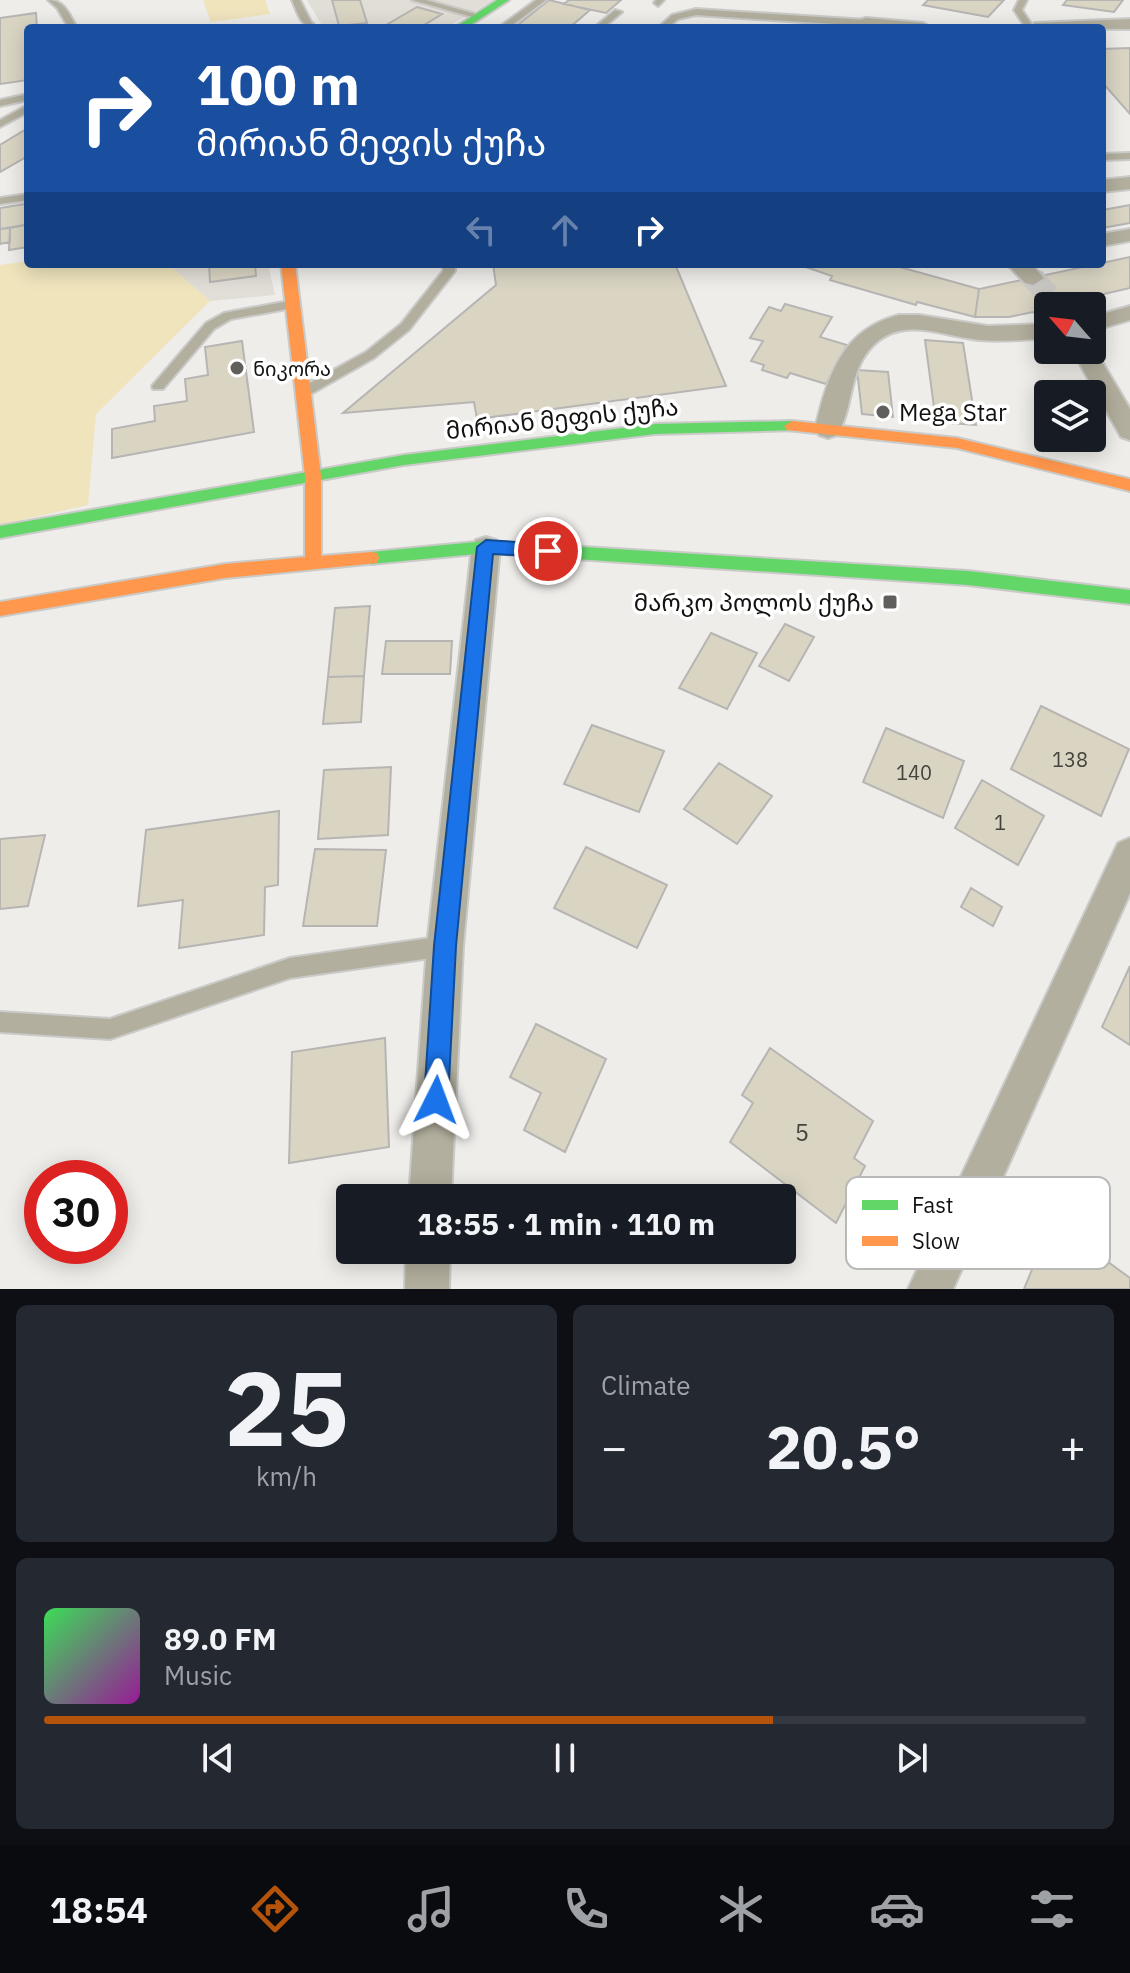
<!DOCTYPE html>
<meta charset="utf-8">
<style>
body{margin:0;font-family:"IBM Plex Sans","Noto Sans Georgian",sans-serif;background:#242831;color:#f1f3f6;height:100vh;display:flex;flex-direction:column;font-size:30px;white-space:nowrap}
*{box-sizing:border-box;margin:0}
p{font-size:26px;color:#9ea1a6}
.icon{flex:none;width:44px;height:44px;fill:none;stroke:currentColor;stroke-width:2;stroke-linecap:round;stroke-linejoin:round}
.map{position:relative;height:1289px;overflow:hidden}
.side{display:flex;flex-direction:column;gap:16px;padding:16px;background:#0d0f14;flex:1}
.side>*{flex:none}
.top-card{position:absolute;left:24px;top:24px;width:1082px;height:244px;border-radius:8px;box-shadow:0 4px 20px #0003;background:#1a4fa0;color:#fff;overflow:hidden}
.needle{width:52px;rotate:298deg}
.controls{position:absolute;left:1034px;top:292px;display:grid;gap:16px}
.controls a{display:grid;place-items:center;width:72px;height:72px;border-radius:8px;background:#171b24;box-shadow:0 4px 20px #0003;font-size:40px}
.speed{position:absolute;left:24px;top:1160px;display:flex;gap:16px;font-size:40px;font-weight:700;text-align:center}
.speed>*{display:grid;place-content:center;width:104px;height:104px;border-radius:50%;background:#171b24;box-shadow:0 4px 20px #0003;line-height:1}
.speed .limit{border:12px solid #d22;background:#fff;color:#111}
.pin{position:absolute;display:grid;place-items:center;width:68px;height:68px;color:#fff;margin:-34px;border:4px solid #fff;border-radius:50%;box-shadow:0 2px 8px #0007}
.me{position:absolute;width:88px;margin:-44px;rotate:3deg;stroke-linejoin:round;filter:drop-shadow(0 0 6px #0008)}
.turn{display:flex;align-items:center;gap:28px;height:168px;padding:0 40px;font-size:36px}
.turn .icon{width:104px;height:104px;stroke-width:2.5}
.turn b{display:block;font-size:56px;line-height:68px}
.lanes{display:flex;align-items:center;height:76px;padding:0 40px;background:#0003;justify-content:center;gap:40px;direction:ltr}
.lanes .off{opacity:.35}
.big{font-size:60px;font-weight:700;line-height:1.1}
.side .tile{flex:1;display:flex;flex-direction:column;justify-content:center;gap:12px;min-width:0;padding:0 28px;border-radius:12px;background:#242831}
.side .dial{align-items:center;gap:0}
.dial b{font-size:104px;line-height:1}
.song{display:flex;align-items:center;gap:24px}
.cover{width:96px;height:96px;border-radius:12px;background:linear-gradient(135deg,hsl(130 70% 55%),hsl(300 70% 35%))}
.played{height:8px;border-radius:4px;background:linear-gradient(90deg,#b45309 70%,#363941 70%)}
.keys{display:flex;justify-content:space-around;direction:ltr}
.heat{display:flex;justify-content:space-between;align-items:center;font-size:44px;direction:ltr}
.side .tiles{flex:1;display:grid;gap:16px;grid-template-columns:1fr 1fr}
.tile:last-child{grid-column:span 2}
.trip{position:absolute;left:336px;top:1184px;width:460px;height:80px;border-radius:8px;background:#171b24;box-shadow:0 4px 20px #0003;font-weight:700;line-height:80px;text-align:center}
.tab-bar{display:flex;height:128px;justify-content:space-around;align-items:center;background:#090b0e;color:#9ea1a6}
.tab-bar .icon{width:56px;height:56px}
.tab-bar .on{color:#b45309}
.tab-bar b{font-size:36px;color:#f1f3f6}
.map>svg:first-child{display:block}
.built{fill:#e0ded6}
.green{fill:#efe4bc}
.building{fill:#dad5c3;stroke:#b6b5b3;stroke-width:2}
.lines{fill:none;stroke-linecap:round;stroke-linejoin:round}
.street-tunnel{stroke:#cdccc9;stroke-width:23;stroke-dasharray:23 12;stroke-linecap:butt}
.lane-casing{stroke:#cacac8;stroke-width:4}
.street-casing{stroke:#cacac8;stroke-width:4}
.fast-casing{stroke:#cacac8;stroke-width:4}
.slow-casing{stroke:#cacac8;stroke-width:4}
.lane{fill:#b3af9e;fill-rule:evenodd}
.street{fill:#b3af9e;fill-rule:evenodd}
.fast{fill:#63d668;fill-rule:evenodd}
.slow{fill:#ff974d;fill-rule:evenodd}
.route{fill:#1a73e8;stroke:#114b97;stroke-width:2}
.poi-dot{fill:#605f5c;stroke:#fff;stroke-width:3}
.labels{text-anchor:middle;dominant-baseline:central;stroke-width:7;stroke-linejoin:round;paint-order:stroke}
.far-poi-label{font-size:20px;fill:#131210;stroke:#fff;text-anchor:start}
.number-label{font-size:20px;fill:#45433d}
.poi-label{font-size:24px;fill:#131210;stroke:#fff;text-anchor:start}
.street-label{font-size:24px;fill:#131210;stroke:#fff}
.near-number-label{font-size:24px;fill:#45433d}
.key{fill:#fff;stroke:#b8b8b7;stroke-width:2}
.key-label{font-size:22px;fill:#131210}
</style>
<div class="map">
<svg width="1130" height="1289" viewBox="0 0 1130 1289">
<rect width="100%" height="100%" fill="#eeedea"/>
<path class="built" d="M307,0H493L446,28H327L323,27Z
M167,264H268L275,295L210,301Z"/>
<path class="green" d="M203,0H265L270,14L211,22Z
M28,261V264H167L210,301L96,414L88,505L0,525V265Z"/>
<path class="building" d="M332,0H360L367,23L339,26Z
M549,0L590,10L569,28H514Z
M569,0H621L606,13L564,4Z
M928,0H1004L988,17L923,5Z
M1067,0H1123L1114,12L1063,5Z
M417,7L442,14L419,28H381Z
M36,13L37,28H28V80L0,84V18Z
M1130,48V114L1102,82V49Z
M28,128V156L0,172V145Z
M25,204V225L0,229V208Z
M1130,205V223L1102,228V210Z
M25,225H28V247L9,250L10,228Z
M10,228V242L0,244V229Z
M1130,257V288L1082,299L1087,304L1080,306H1048V313L1037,316L1033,312L1009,317H975L979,289Z
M209,264H255L256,276L210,282Z
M493,264H675L726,386L477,419L474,402L343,413L496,285Z
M797,264H889L979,289L975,317L917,302L916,305L830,280L832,276Z
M785,304L832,317L820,337L847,345L826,384L790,373L787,378L762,370L764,365L751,361L763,341L750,338L769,307L781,311Z
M925,340L963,343L976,425L936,422Z
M242,341L254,432L112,458V429L155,421L154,406L187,401L185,379L208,375L205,347Z
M857,370L888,372L893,417L862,414Z
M370,606L364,676L328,677L335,608Z
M785,624L814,637L789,681L759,666Z
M711,633L757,653L727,709L679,688Z
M386,641H452L450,674H382Z
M364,676L361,722L323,724L328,677Z
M1041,706L1129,749L1101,816L1011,769Z
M592,725L664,751L639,812L564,784Z
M886,728L964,761L943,818L863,782Z
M719,763L772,796L737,844L684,809Z
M391,767L388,835L318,839L324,770Z
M982,780L1044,816L1018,865L955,828Z
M279,811L278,885L265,887L264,935L179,948L183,900L138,906L146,830Z
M45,835L28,906L0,909V839Z
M586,847L667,885L637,948L554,908Z
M315,849L386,850L377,926H303Z
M971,888L1002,907L993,926L961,907Z
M1130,966V1045L1102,1027Z
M536,1024L606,1059L565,1152L524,1130L541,1093L510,1077Z
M385,1038L389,1147L289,1163L292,1052Z
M770,1048L873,1121L854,1158L865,1166L836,1223L730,1142L753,1103L742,1095Z
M1052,1221L1130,1278V1289H1024Z"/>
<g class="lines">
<path class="street-tunnel" d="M1033,278L1057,306"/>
<g class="lane-casing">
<path id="lane" d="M48,0C65,0 69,14 77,28H69L57,8Z
M292,0H300L311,22L317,28C301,28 298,14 292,0Z
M412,0H426L483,16L479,19Z
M536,0H546L508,28H498Z
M656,0H664L658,6L654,3Z
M1019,0H1027L1022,10L1034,28H1026L1014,10Z
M696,9L866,20L870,23L866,26L696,15L678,19L667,28H658L672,15Z
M615,10L622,12L603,28H594Z
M28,94V100L0,106V100Z
M28,105V112L0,127V120Z
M1130,153V159L1102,160V154Z
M28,194V200L0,204V198Z
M443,264H455V271L409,330L374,358L309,395H299V389L366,352L401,324L443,271Z
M294,300L298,301V307L231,319L214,329L163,389H153L152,386L206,323L224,313Z
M445,936L452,939L455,946L452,953L445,956L290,978L110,1039L0,1032V1012L110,1019L290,958Z"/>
</g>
<g class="street-casing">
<path id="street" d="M866,18L923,23L931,28L860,26L858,23L860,20Z
M1130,19V29L1027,28L1035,23Z
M1130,177V189L1102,192V180Z
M1130,229V241L1102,246V234Z
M1007,264H1031L1044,278L1033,285L1025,283Z
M1130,306V320L1092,331V317Z
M899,315H919L988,326L1048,324V338C1025,340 1003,342 980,340C939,336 896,312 866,354C849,378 852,411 837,435L828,438L819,435L815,429C828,376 841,330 899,315Z
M1092,345L1130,409V440L1121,437L1072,350H1092Z
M486,537L496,540L500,547L463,946L451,1198H409L427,946L472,547L476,540Z
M1130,838V893L953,1289H908L1118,843Z
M406,1250H450L449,1289H405Z"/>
</g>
<g class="fast-casing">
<path id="fast" d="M497,0H509L466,28H454Z
M792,421L800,426L797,430L655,434L404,465L0,538V526L404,455L655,424Z
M486,541L968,571L1130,590V604L968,585L486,553L371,564L363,558L371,552Z"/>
</g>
<g class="slow-casing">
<path id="slow" d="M281,264H295L321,476V556L371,552L377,553L379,558L377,563L225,578L0,616V602L225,564L305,557V476Z
M792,421L957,438L1130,479V491L957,448L787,430L784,426Z"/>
</g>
<use href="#lane" class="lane"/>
<use href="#street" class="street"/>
<use href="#fast" class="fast"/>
<use href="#slow" class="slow"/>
</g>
<path class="route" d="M486,540L548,544L556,551L548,557L493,554L456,946L448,1100L444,1108L436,1112L427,1108L424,1100L434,946L477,547Z"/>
<g class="poi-dot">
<circle cx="237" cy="368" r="8"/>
<circle cx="883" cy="412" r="8"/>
<rect x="882" y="594" width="16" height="16" rx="4"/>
</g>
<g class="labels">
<g class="far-poi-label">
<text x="253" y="368">ნიკორა</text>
</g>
<g class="number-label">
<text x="1070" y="759">138</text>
<text x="914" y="772">140</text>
<text x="1000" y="822">1</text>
</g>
<g class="poi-label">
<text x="899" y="412">Mega Star</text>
<text x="874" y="602" text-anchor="end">მარკო პოლოს ქუჩა</text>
</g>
<g class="street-label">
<text transform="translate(562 418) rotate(-6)">მირიან მეფის ქუჩა</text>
</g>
<g class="near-number-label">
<text x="802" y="1132">5</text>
</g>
</g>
<rect x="846" y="1177" width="264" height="92" rx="12" class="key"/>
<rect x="862" y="1200" width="36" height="10" fill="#63d668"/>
<rect x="862" y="1236" width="36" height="10" fill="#ff974d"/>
<g class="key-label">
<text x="912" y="1213">Fast</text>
<text x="912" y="1249">Slow</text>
</g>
</svg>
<div class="controls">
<a><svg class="needle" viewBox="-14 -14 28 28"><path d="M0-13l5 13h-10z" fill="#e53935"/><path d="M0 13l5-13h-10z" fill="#9ea1a6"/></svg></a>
<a><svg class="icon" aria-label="layers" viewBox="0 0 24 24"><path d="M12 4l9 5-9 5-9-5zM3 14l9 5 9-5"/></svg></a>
</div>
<div class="speed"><div class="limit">30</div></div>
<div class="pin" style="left:548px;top:551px;background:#d93025"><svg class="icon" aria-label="arrive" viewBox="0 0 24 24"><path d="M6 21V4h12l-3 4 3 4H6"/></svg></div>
<svg class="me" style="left:436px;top:1100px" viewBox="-20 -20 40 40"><path d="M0-17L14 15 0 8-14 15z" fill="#1a73e8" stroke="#fff" stroke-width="4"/></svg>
<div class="trip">18:55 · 1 min · 110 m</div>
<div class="top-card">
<div class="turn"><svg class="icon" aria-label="right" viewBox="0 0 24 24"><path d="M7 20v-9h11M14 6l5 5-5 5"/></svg><div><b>100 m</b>მირიან მეფის ქუჩა</div></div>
<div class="lanes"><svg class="icon off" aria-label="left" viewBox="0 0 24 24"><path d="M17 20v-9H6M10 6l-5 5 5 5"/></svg><svg class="icon off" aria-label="ahead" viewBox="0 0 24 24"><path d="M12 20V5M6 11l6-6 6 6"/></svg><svg class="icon" aria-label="right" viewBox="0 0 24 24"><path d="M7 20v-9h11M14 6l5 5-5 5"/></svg></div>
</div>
</div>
<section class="side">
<div class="tiles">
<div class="tile dial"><b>25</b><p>km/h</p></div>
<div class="tile"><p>Climate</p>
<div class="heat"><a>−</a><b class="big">20.5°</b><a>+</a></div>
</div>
<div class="tile">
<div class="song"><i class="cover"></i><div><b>89.0 FM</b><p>Music</p></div></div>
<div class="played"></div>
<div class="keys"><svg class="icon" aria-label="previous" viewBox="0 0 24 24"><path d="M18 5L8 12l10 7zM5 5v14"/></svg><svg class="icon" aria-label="pause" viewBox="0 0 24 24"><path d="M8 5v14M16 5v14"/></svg><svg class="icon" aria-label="next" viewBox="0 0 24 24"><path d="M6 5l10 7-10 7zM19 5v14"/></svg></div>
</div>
</div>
</section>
<nav class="tab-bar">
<b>18:54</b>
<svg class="icon on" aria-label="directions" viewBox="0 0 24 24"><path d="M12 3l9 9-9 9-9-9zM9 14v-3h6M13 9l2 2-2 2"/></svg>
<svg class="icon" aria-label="music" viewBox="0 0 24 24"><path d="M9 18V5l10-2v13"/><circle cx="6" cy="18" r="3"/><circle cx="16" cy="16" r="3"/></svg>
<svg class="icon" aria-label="phone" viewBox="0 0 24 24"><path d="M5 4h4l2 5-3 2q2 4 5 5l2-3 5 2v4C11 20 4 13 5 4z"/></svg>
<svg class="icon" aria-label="climate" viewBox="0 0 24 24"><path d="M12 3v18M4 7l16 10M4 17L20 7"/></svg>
<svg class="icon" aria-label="car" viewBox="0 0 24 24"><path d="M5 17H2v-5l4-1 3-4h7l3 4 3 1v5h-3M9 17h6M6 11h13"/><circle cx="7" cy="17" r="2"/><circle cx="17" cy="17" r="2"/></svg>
<svg class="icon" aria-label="filters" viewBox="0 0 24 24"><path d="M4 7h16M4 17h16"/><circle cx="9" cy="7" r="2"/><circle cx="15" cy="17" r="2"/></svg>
</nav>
